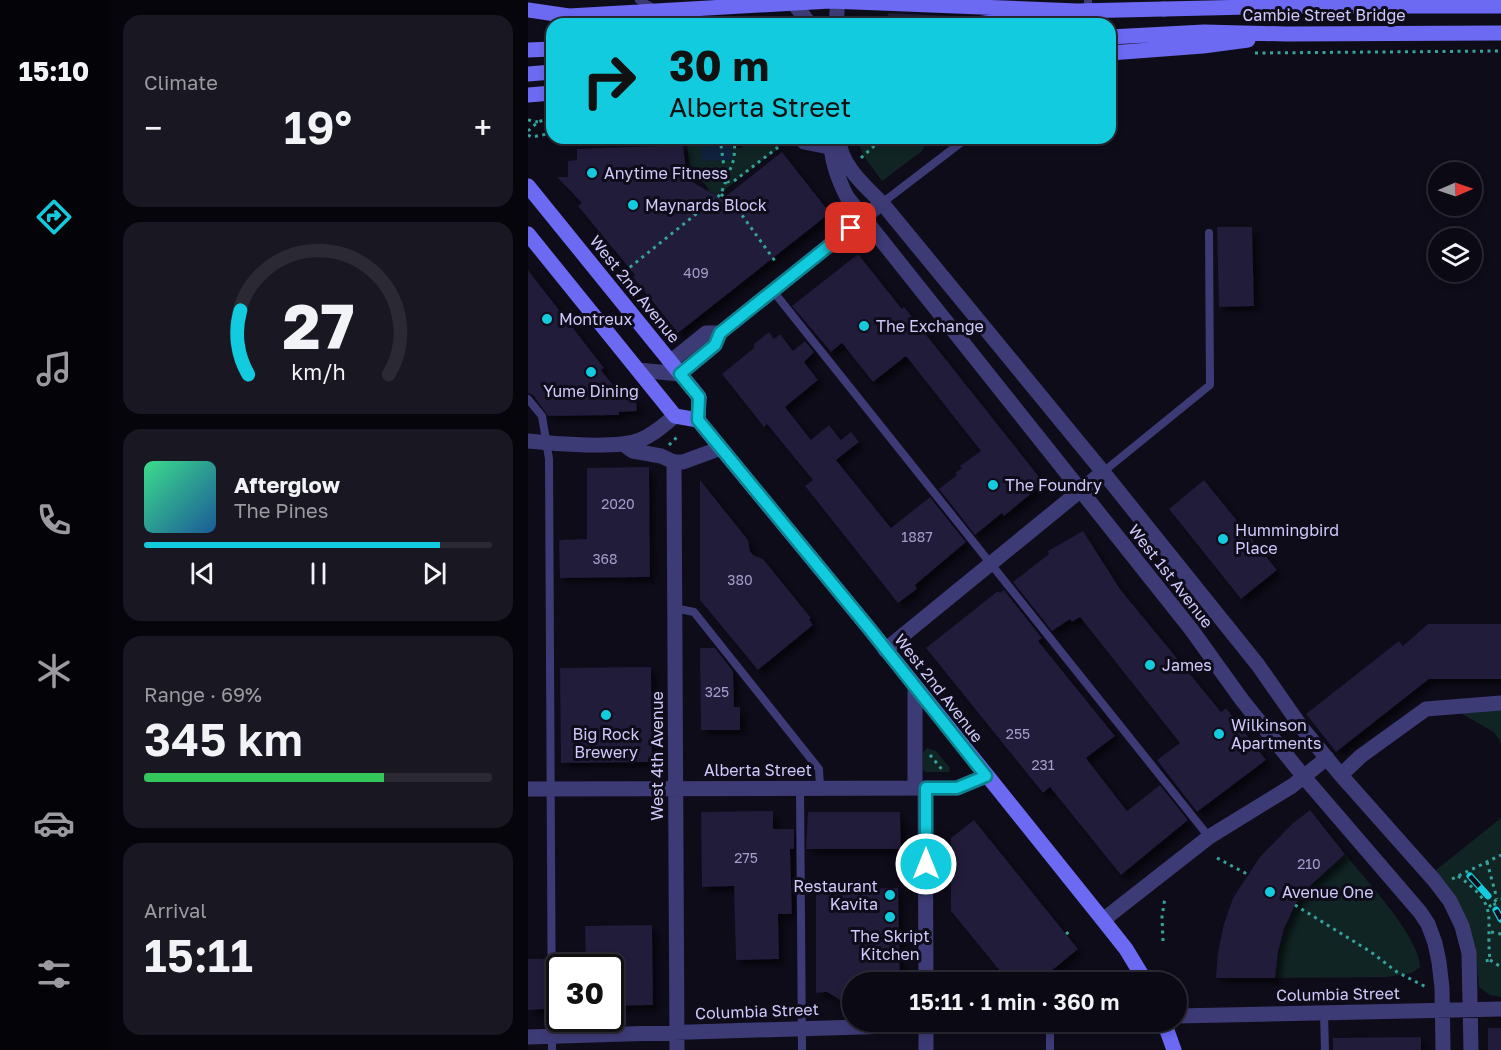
<!DOCTYPE html>
<meta charset="utf-8">
<style>
body{margin:0;font-family:"Golos Text",sans-serif;background:#191722;color:#f1f3f6;height:100vh;display:flex;flex-direction:column;font-size:22px;white-space:nowrap}
*{box-sizing:border-box;margin:0}
p{font-size:20px;color:#9a9aa0}
.icon{flex:none;width:33px;height:33px;fill:none;stroke:currentColor;stroke-width:2;stroke-linecap:round;stroke-linejoin:round}
.map{position:relative;flex:1;overflow:hidden}
.side{display:flex;flex-direction:column;gap:15px;padding:15px;background:#06050b;width:420px}
.side>*{flex:none}
.guide{position:absolute;left:18px;top:18px;width:570px;height:126px;border-radius:18px;box-shadow:0 3px 9px #0003,0 0 0 2px #2b2a34;background:#12cbde;color:#111;overflow:hidden}
.needle{width:39px;rotate:88deg}
.fabs{position:absolute;left:900px;top:162px;display:grid;gap:12px}
.fabs a{display:grid;place-items:center;width:54px;height:54px;border-radius:50%;background:#0b0914;box-shadow:0 3px 9px #0003,0 0 0 2px #2b2a34;font-size:30px}
.speed{position:absolute;left:18px;top:954px;display:flex;gap:12px;font-size:30px;font-weight:700;text-align:center}
.speed>*{display:grid;place-content:center;width:78px;height:78px;border-radius:50%;background:#0b0914;box-shadow:0 3px 9px #0003,0 0 0 2px #2b2a34;line-height:1}
.speed .limit{border:3px solid #111;border-radius:9px;background:#fff;color:#111}
.pin{position:absolute;display:grid;place-items:center;width:51px;height:51px;color:#fff;margin:-26px;border-radius:12px;box-shadow:0 3px 9px #0006}
.me{position:absolute;width:66px;margin:-33px;rotate:0deg;stroke-linejoin:round;filter:drop-shadow(0 0 4px #0008)}
.turn{display:flex;align-items:center;gap:21px;height:126px;padding:0 24px;font-size:27px}
.turn .icon{width:78px;height:78px;stroke-width:2.5}
.turn b{display:block;font-size:42px;line-height:51px}
.big{font-size:45px;font-weight:600;line-height:1.1}
.side .tile{flex:1;display:flex;flex-direction:column;justify-content:center;gap:9px;min-width:0;padding:0 21px;border-radius:18px;background:#191722}
.side .dial{align-items:center;gap:0}
.dial svg{height:156px;overflow:visible;fill:none;stroke:#2b2a34;stroke-width:7;stroke-linecap:round;text-anchor:middle}
.dial text{fill:#f1f3f6;stroke:none}
.song{display:flex;align-items:center;gap:18px}
.cover{width:72px;height:72px;border-radius:9px;background:linear-gradient(135deg,hsl(150 70% 55%),hsl(210 70% 35%))}
.played{height:6px;border-radius:3px;background:linear-gradient(90deg,#12cbde 85%,#2b2a34 85%)}
.keys{display:flex;justify-content:space-around;direction:ltr}
.heat{display:flex;justify-content:space-between;align-items:center;font-size:33px;direction:ltr}
.charge{height:9px;border-radius:4px;background:linear-gradient(90deg,#34c759 69%,#2b2a34 0)}
.trip{position:absolute;left:314px;top:972px;width:345px;height:60px;border-radius:30px;background:#0b0914;box-shadow:0 3px 9px #0003,0 0 0 2px #2b2a34;font-weight:600;line-height:60px;text-align:center}
main{display:flex;flex:1;min-height:0}
.tab-bar{display:flex;flex-direction:column;width:108px;justify-content:space-around;align-items:center;background:#040408;color:#9a9aa0}
.tab-bar .icon{width:42px;height:42px}
.tab-bar .active{color:#12cbde}
.tab-bar b{font-size:27px;color:#f1f3f6}
.map>svg:first-child{display:block}
.green{fill:#102423}
.water{fill:#0f213c}
.building{fill:#201a3a;filter:url(#shadow)}
.lines{fill:none;stroke-linecap:round;stroke-linejoin:round}
.path{stroke:#36a39b;stroke-width:3;stroke-dasharray:3 4.5;stroke-linecap:butt}
.service{stroke:#3d3b76;stroke-width:8}
.minor{stroke:#3d3b76;stroke-width:15}
.tertiary{stroke:#3d3b76;stroke-width:15}
.secondary{stroke:#6c69f3;stroke-width:15}
.rail-casing{stroke:#12cbde;stroke-width:7}
.rail{stroke:#0f0c1a;stroke-width:4.5;stroke-dasharray:14;stroke-linecap:butt}
.secondary-bridge{stroke:#6c69f3;stroke-width:15}
.route-casing{stroke:#0c8490;stroke-width:15}
.route{stroke:#12cbde;stroke-width:10}
.poi-dot{fill:#12cbde;stroke:#0f0c1a;stroke-width:2}
.labels{text-anchor:middle;dominant-baseline:central;stroke-width:6;stroke-linejoin:round;paint-order:stroke}
.number-label{font-size:14px;fill:#a39ecb}
.street-label{font-size:16px;fill:#cfcafb;stroke:#0f0c1a}
.poi-label{font-size:16px;fill:#cfcafb;stroke:#0f0c1a;text-anchor:start}
</style>
<main>
<nav class="tab-bar">
<b>15:10</b>
<svg class="icon active" aria-label="directions" viewBox="0 0 24 24"><path d="M12 3l9 9-9 9-9-9zM9 14v-3h6M13 9l2 2-2 2"/></svg>
<svg class="icon" aria-label="music" viewBox="0 0 24 24"><path d="M9 18V5l10-2v13"/><circle cx="6" cy="18" r="3"/><circle cx="16" cy="16" r="3"/></svg>
<svg class="icon" aria-label="phone" viewBox="0 0 24 24"><path d="M5 4h4l2 5-3 2q2 4 5 5l2-3 5 2v4C11 20 4 13 5 4z"/></svg>
<svg class="icon" aria-label="climate" viewBox="0 0 24 24"><path d="M12 3v18M4 7l16 10M4 17L20 7"/></svg>
<svg class="icon" aria-label="car" viewBox="0 0 24 24"><path d="M5 17H2v-5l4-1 3-4h7l3 4 3 1v5h-3M9 17h6M6 11h13"/><circle cx="7" cy="17" r="2"/><circle cx="17" cy="17" r="2"/></svg>
<svg class="icon" aria-label="filters" viewBox="0 0 24 24"><path d="M4 7h16M4 17h16"/><circle cx="9" cy="7" r="2"/><circle cx="15" cy="17" r="2"/></svg>
</nav>
<section class="side">
<div class="tile"><p>Climate</p>
<div class="heat"><a>−</a><b class="big">19°</b><a>+</a></div>
</div>
<div class="tile dial"><svg viewBox="0 0 100 80">
<path d="M14 69A42 42 0 1 1 86 69"/>
<path d="M14 69A42 42 0 0 1 10 36" stroke="#12cbde"/>
<text x="50" y="56" font-size="32" font-weight="700">27</text>
<text x="50" y="72" font-size="11">km/h</text>
</svg></div>
<div class="tile">
<div class="song"><i class="cover"></i><div><b>Afterglow</b><p>The Pines</p></div></div>
<div class="played"></div>
<div class="keys"><svg class="icon" aria-label="previous" viewBox="0 0 24 24"><path d="M18 5L8 12l10 7zM5 5v14"/></svg><svg class="icon" aria-label="pause" viewBox="0 0 24 24"><path d="M8 5v14M16 5v14"/></svg><svg class="icon" aria-label="next" viewBox="0 0 24 24"><path d="M6 5l10 7-10 7zM19 5v14"/></svg></div>
</div>
<div class="tile"><p>Range · 69%</p><b class="big">345 km</b><div class="charge"></div></div>
<div class="tile"><p>Arrival</p><b class="big">15:11</b></div>
</section>
<div class="map">
<svg width="973" height="1050" viewBox="0 0 973 1050">
<defs>
<filter id="shadow"><feDropShadow dx="5.5" dy="5.5" stdDeviation="3" flood-color="#0009"/></filter>
</defs>
<rect width="100%" height="100%" fill="#0f0c1a"/>
<path class="green" d="M242,138L250,149L184,199L178,185L162,172L159,144H173V146L204,145V148H214V139Z
M329,138H401L394,151L354,181L335,155Z
M973,709V743L966,732L927,710Z
M399,748L408,751L422,768L421,772H398L395,770V753Z
M973,818V997L962,995L951,987L948,957L907,871Z
M817,854C836,878 892,937 892,967L884,973L859,977L747,978C753,913 770,897 817,854Z"/>
<path class="water" d="M203,146L204,160L174,161L173,147Z"/>
<path class="building" d="M360,13L422,16L423,24H360Z
M155,145L159,179L194,199L254,152L302,213L150,333L105,277L107,275L50,206L54,203L29,177H40V161L49,160V149Z
M689,227H724L726,306L691,307Z
M330,254L374,309L376,307L516,483L476,516L474,513L447,535L411,489L429,475L427,473L434,468L432,466L453,451L378,356L345,382L314,343L303,352L264,306Z
M0,270L76,368L73,370L85,385L98,386L104,399H108L109,411L91,412V415L20,416L5,395L0,393Z
M241,332L246,339L252,334L265,351L277,341L286,352L276,362L290,380L257,407L283,440L301,425L313,440L323,432L331,442L308,460L363,528L402,497L438,542L387,585L389,589L370,603L277,486L285,480L239,424L236,427L194,374L226,348V344Z
M121,467L122,577L32,578L31,540L59,539V468Z
M172,480L220,540L222,551L225,555L235,559L283,618L281,619L285,625L230,670L172,600Z
M676,480L749,570L713,599L641,509Z
M555,531L592,589L693,712L698,708L738,760L669,812L629,760L652,743L552,617L544,622L542,619L524,631L485,582L521,554L520,551Z
M476,590L514,638L510,641L587,736L558,758L599,811L632,785L660,820L593,875L522,787L515,793L398,648L470,591L472,593Z
M900,624H973V679H901L808,752L778,714L871,641L875,646Z
M172,648H187L205,671L206,707H212V730H173Z
M123,667L124,762L33,763L32,668Z
M782,810L817,854L781,887L767,905L756,929L750,952L747,978H688L690,952L696,924L705,898L732,857L764,824Z
M245,811V829H266V849H262L264,914H250L251,959L208,960L206,886L174,887L173,812Z
M280,812H372L373,849H278Z
M446,820L550,949L510,982H481L423,911V838Z
M370,888L372,982H324V998L315,994L312,1000L299,992L288,993V890Z
M124,925L125,1005L82,1006V968H58L57,926Z
M0,959H18V1009L0,1010Z
M960,1028H973V1050H960Z
M893,1037V1050H805V1038Z"/>
<g class="lines">
<path class="path" d="M727,53L973,51
M0,120L10,122
M0,131L10,122L24,117
M0,135L4,137L24,133
M192,138L198,182L206,181L253,145
M333,158L355,138
M193,194L211,211L247,261
M96,272L193,194L206,159L207,138
M141,445L149,437
M402,755L416,772
M689,858L719,874
M959,862L969,899
M930,876C973,907 957,915 962,960L957,961
M924,879L973,855
M966,903L973,917
M767,905L843,952L869,972L898,987
M961,907L969,899H973
M963,932L973,934
M538,934L544,930
M635,941L634,917L637,897
M962,960L973,967"/>
<path class="service" d="M111,0L154,24
M560,0L561,24
M268,138L274,145L304,151
M354,203L439,138
M245,291L681,837
M0,399L14,416L21,459L24,1050
M575,472L682,385L681,233
M146,608L166,612L291,769L292,788
M272,788L274,1050
M796,1013L797,1050
M522,1022V1050"/>
<path class="minor" d="M263,0L282,24
M308,24L310,0
M303,138C302,159 310,179 319,197L663,629L714,700L776,777L892,912L900,924L907,943L911,962L914,988L915,1050
M311,138C311,164 337,186 354,203L575,472L730,665L774,728L811,773L906,880L922,901L934,926L941,953L943,1050
M142,362L178,333H192
M110,370L152,374L187,345L192,333L354,203
M146,462L149,1050
M357,650L575,472
M387,687V788
M813,775L833,756L898,709L973,703
M397,788L398,982
M0,789L429,788L458,776
M575,920L681,837L764,786L799,758
M648,1016L973,1009
M0,1037L495,1022
M398,1050V1022"/>
<path class="tertiary" d="M0,441C26,444 90,449 112,440C125,435 136,425 147,416
M95,444L105,451L133,456L146,462H155L193,448"/>
<path class="secondary" d="M636,9L769,6
M449,24L525,14
M582,37L676,32L758,34L973,33
M0,50L24,49
M582,53L675,46L720,40
M0,74L24,72
M0,95L24,93
M0,186L171,397L170,420
M0,234L147,416L170,420L174,425L340,627L575,920L598,949L618,982
M636,1022L646,1050"/>
<g class="rail-casing">
<path id="rail" d="M942,876L960,896
M968,910L973,919"/>
</g>
<use href="#rail" class="rail"/>
<path class="secondary-bridge" d="M769,6H973
M0,10L41,16L302,1L549,11L636,9"/>
</g>
<g class="lines">
<g class="route-casing">
<path id="route" d="M323,228L192,333L187,345L152,374L171,397L170,420L340,627L458,776L429,788H398V864"/>
</g>
<use href="#route" class="route"/>
</g>
<g class="poi-dot">
<circle cx="64" cy="173" r="6"/>
<circle cx="105" cy="205" r="6"/>
<circle cx="19" cy="319" r="6"/>
<circle cx="336" cy="326" r="6"/>
<circle cx="63" cy="372" r="6"/>
<circle cx="465" cy="485" r="6"/>
<circle cx="695" cy="539" r="6"/>
<circle cx="622" cy="665" r="6"/>
<circle cx="78" cy="715" r="6"/>
<circle cx="691" cy="734" r="6"/>
<circle cx="742" cy="892" r="6"/>
<circle cx="362" cy="895" r="6"/>
<circle cx="362" cy="917" r="6"/>
</g>
<g class="labels">
<g class="number-label">
<text x="168" y="272">409</text>
<text x="90" y="503">2020</text>
<text x="389" y="536">1887</text>
<text x="77" y="558">368</text>
<text x="212" y="579">380</text>
<text x="189" y="691">325</text>
<text x="490" y="733">255</text>
<text x="515" y="764">231</text>
<text x="218" y="857">275</text>
<text x="781" y="863">210</text>
</g>
<g class="street-label">
<text x="796" y="15">Cambie Street Bridge</text>
<text transform="translate(107 289) rotate(51)">West 2nd Avenue</text>
<text transform="translate(643 576) rotate(52)">West 1st Avenue</text>
<text transform="translate(411 688) rotate(52)">West 2nd Avenue</text>
<text transform="translate(129 756) rotate(-90)">West 4th Avenue</text>
<text x="230" y="770">Alberta Street</text>
<text transform="translate(810 994) rotate(-1)">Columbia Street</text>
<text transform="translate(229 1011) rotate(-2)">Columbia Street</text>
</g>
<g class="poi-label">
<text x="76" y="173">Anytime Fitness</text>
<text x="117" y="205">Maynards Block</text>
<text x="31" y="319">Montreux</text>
<text x="348" y="326">The Exchange</text>
<text x="63" y="391" text-anchor="middle">Yume Dining</text>
<text x="477" y="485">The Foundry</text>
<text x="707" y="530">Hummingbird<tspan x="707" dy="18">Place</tspan></text>
<text x="634" y="665">James</text>
<text x="703" y="725">Wilkinson<tspan x="703" dy="18">Apartments</tspan></text>
<text x="78" y="734" text-anchor="middle">Big Rock<tspan x="78" dy="18">Brewery</tspan></text>
<text x="350" y="886" text-anchor="end">Restaurant<tspan x="350" dy="18">Kavita</tspan></text>
<text x="754" y="892">Avenue One</text>
<text x="362" y="936" text-anchor="middle">The Skript<tspan x="362" dy="18">Kitchen</tspan></text>
</g>
</g>
</svg>
<div class="fabs">
<a><svg class="needle" viewBox="-14 -14 28 28"><path d="M0-13l5 13h-10z" fill="#e53935"/><path d="M0 13l5-13h-10z" fill="#9a9aa0"/></svg></a>
<a><svg class="icon" aria-label="layers" viewBox="0 0 24 24"><path d="M12 4l9 5-9 5-9-5zM3 14l9 5 9-5"/></svg></a>
</div>
<div class="speed"><div class="limit">30</div></div>
<div class="pin" style="left:323px;top:228px;background:#d93025"><svg class="icon" aria-label="arrive" viewBox="0 0 24 24"><path d="M6 21V4h12l-3 4 3 4H6"/></svg></div>
<svg class="me" style="left:398px;top:864px" viewBox="-20 -20 40 40"><circle r="17" fill="#12cbde" stroke="#fff" stroke-width="3"/><path d="M0-11L8 9 0 5-8 9z" fill="#fff"/></svg>
<div class="trip">15:11 · 1 min · 360 m</div>
<div class="guide">
<div class="turn"><svg class="icon" aria-label="right" viewBox="0 0 24 24"><path d="M7 20v-9h11M14 6l5 5-5 5"/></svg><div><b>30 m</b>Alberta Street</div></div>
</div>
</div>
</main>
